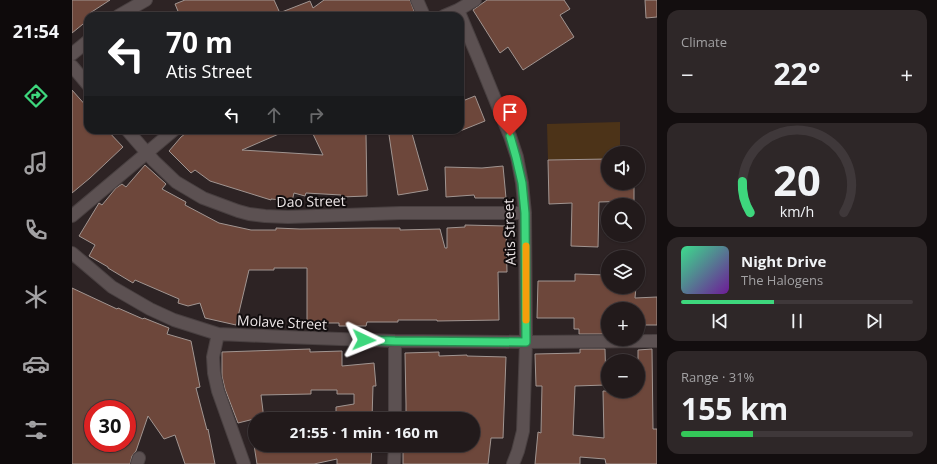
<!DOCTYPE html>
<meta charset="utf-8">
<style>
body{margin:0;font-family:"Open Sans",sans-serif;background:#2e2728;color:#f1f3f6;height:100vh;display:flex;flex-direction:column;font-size:15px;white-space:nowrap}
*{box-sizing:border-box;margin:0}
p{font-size:13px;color:#a2a1a3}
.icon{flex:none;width:22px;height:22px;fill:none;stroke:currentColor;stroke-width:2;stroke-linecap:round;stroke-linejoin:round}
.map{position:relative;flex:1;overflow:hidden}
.side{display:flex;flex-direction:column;gap:10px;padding:10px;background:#130e0f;width:280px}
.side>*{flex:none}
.top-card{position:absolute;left:12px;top:12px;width:380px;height:122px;border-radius:12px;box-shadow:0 1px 3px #0004,0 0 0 1px #3f383a;background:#202124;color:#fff;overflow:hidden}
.buttons{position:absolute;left:529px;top:146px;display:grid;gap:8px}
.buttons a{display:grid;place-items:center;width:44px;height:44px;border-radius:50%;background:#221a1b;box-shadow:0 1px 3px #0004,0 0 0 1px #3f383a;font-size:20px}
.speed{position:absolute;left:12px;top:400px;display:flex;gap:8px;font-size:20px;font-weight:700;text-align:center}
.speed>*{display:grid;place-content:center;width:52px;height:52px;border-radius:50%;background:#221a1b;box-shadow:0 1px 3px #0004,0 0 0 1px #3f383a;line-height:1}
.speed .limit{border:6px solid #d22;background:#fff;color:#111}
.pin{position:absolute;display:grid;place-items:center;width:34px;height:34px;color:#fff;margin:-41px -17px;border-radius:50% 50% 50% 0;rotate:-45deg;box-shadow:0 0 4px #0007}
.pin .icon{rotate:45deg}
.me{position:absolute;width:44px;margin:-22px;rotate:92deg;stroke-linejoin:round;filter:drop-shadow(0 0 3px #0008)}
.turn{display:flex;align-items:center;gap:14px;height:84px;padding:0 16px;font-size:18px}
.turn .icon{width:52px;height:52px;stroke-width:2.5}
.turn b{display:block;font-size:28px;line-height:34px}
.lanes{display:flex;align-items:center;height:38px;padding:0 16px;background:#0003;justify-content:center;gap:20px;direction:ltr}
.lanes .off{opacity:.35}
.big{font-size:30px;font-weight:700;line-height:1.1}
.side .card{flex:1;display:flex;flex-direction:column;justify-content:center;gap:6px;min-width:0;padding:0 14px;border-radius:12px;background:#2e2728}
.side .dial{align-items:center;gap:0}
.dial svg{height:104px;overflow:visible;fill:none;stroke:#3f383a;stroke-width:7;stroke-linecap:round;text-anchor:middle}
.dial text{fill:#f1f3f6;stroke:none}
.song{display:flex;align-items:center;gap:12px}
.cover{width:48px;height:48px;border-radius:6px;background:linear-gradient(135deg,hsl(150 70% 55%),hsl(280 70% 35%))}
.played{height:4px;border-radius:2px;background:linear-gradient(90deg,#3ed77d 40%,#3f383a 40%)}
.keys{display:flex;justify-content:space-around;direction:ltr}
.heat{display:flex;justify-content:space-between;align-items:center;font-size:22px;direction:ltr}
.charge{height:6px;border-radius:3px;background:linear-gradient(90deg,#34c759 31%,#3f383a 0)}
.trip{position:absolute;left:176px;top:412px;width:232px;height:40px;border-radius:20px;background:#221a1b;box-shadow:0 1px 3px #0004,0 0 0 1px #3f383a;font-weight:700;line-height:40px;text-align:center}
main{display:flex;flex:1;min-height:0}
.menu{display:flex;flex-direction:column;width:72px;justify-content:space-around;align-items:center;background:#0e0a0b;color:#a2a1a3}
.menu .icon{width:28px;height:28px}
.menu .selected{color:#3ed77d}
.menu b{font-size:18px;color:#f1f3f6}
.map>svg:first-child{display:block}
.green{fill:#4c3318}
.building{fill:#6d473b;stroke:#a19591;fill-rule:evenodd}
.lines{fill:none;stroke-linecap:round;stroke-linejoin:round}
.minor-casing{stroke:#494041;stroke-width:14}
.minor{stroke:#5c5152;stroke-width:12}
.route-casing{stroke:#288c51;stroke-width:10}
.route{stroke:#3ed77d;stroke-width:7}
.slow{stroke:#f59e0b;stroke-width:7}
.labels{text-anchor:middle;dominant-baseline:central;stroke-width:4;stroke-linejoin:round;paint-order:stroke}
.street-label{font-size:14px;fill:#ede6e7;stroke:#120d0e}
</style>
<main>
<nav class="menu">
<b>21:54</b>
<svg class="icon selected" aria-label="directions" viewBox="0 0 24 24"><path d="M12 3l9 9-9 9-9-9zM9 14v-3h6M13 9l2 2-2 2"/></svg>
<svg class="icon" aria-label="music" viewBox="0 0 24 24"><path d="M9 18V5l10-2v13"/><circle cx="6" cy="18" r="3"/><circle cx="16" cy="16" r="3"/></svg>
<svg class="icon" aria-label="phone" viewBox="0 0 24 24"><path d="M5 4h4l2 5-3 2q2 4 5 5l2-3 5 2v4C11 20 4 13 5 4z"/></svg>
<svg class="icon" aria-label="climate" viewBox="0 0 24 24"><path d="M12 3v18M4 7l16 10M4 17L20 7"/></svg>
<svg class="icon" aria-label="car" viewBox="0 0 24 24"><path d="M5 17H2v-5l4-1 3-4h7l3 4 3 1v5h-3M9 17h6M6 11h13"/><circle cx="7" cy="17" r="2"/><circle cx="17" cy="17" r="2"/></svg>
<svg class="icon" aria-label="filters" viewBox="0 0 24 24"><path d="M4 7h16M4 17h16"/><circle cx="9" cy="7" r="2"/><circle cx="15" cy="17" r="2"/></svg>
</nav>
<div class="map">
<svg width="585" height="464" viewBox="0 0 585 464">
<rect width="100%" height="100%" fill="#2d2324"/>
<path class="green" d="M548,122V153H536V159L476,160L475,124Z"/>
<path class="building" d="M0,0H38L18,13L21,16H16V20L0,33Z
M113,0H202L207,11L197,16H108L103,4Z
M252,0H338L342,11L330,16H203L202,15L238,1L241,8Z
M415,0H492L498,9L488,15L502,37L451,70L436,47L428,53L401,10Z
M573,0H585V17L574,18Z
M0,90L16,108V130H35L51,147L18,178L0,193Z
M403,96L413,121L388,131V102Z
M118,130H216L170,150L251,155L241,134H294L295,196L269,197V195L234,193L233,196L222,193L220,201L199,199V200L138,181L123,170L119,173L97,151L109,137Z
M333,130H339L356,190L326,195L317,135Z
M536,159V183H562V201L527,202L526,247L499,246L500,203L477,204L476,160Z
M73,165L94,184L90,189L114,202L113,205L147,223L179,230H204V228L228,229L300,228H328V230L368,229L373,248H375V228L393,227V225L434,226L435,272H426L427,320L365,321V320H326V322H295L294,326H267V323H235V268H202V270H177L164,325L133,318L128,303L116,306L106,303L107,299L63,280L61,283L36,268V267L17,256L23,245L7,236L27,203L30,205L44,188L50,184L54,187Z
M431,166L434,198H403L402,195L374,197L373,167L410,168Z
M503,274L536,275V287H564L563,298L585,297V325H567V309H536V327L533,326V334H507V329H502V318H465L466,281H503Z
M0,288L45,309L46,308L71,319L72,318L97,328L95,334L119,341L128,387L124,388L135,430L136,429L143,464H113L103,435L92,439L76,416L64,451L60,456L58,464H0ZM21,409H55V443H21Z
M238,349V352L270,351V366L302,363L304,386H301L300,419H264V407L282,404V394H265V390H239V394L189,395L192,419H182L166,423L153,389L150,376V352Z
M508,349H533L534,385L503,386L501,435L532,438L531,391H566V350L580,349L581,429H585V464H534L533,459L508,457V464H463L466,432L469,433L470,386H464L463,354L508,353Z
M367,352V356L395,355V356L434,357L431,438H419L416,464H331V445H401V419H334V404L333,353Z
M182,445H300L299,464H265V459L242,464H185Z"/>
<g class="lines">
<g class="minor-casing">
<path id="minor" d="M345,0L352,16
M386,10L407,60L438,136L445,157L450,183L453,213L454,342L451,431L446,451L441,464
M46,16L74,0
M372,16L386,10L403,0
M0,54L16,41
M0,66L16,85
M55,130L82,161L104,182L131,198L166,211L177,214L193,216L216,217L328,213H453
M0,216L102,130
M0,253L40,287L78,309L102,320L146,334L213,337L323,341L454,342L585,341
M146,334L141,357L142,373L146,391L172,464
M323,419V341
M65,464L67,458
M322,464L323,445"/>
</g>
<use href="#minor" class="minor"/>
</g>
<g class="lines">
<g class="route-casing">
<path id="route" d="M292,340L323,341L454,342L453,213L450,183L444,157L438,136"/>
</g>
<use href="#route" class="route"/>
<path class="slow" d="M454,246V320"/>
</g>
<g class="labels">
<g class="street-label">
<text transform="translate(239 201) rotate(-1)">Dao Street</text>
<text transform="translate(437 232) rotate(-92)">Atis Street</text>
<text transform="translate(210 322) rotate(3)">Molave Street</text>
</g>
</g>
</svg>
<div class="buttons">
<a><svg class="icon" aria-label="sound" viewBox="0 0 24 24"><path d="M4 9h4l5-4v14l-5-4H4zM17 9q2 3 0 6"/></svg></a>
<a><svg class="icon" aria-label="search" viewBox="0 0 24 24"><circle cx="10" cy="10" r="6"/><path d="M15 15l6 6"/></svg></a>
<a><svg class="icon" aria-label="layers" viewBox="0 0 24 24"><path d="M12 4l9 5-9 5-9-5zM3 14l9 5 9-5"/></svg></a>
<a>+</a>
<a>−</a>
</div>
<div class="speed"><div class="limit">30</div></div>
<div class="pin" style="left:438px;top:136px;background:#d93025"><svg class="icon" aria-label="arrive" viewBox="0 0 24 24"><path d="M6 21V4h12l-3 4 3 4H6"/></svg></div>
<svg class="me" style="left:292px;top:340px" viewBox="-20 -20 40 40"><path d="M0-17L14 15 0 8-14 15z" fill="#3ed77d" stroke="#fff" stroke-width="4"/></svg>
<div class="trip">21:55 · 1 min · 160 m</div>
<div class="top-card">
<div class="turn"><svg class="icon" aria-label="left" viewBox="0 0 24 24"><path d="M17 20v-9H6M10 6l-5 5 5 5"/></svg><div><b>70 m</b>Atis Street</div></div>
<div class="lanes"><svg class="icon" aria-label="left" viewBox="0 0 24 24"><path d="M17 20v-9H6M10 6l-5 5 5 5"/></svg><svg class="icon off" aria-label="ahead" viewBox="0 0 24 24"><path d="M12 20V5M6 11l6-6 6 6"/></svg><svg class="icon off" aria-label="right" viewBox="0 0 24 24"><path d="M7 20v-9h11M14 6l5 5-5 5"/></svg></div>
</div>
</div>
<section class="side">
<div class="card"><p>Climate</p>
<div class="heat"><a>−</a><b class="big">22°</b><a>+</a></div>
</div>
<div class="card dial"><svg viewBox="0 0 100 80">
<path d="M14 69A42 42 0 1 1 86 69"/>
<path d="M14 69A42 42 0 0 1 8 45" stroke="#3ed77d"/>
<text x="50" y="56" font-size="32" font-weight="700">20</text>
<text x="50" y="72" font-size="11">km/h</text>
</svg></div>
<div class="card">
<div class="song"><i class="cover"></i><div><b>Night Drive</b><p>The Halogens</p></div></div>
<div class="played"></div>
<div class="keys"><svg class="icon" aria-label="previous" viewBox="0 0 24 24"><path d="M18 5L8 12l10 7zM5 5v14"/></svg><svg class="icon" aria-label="pause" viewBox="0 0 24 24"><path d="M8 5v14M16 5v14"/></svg><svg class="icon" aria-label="next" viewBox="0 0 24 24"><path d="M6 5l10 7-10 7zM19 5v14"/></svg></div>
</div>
<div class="card"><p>Range · 31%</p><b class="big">155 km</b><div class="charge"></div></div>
</section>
</main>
